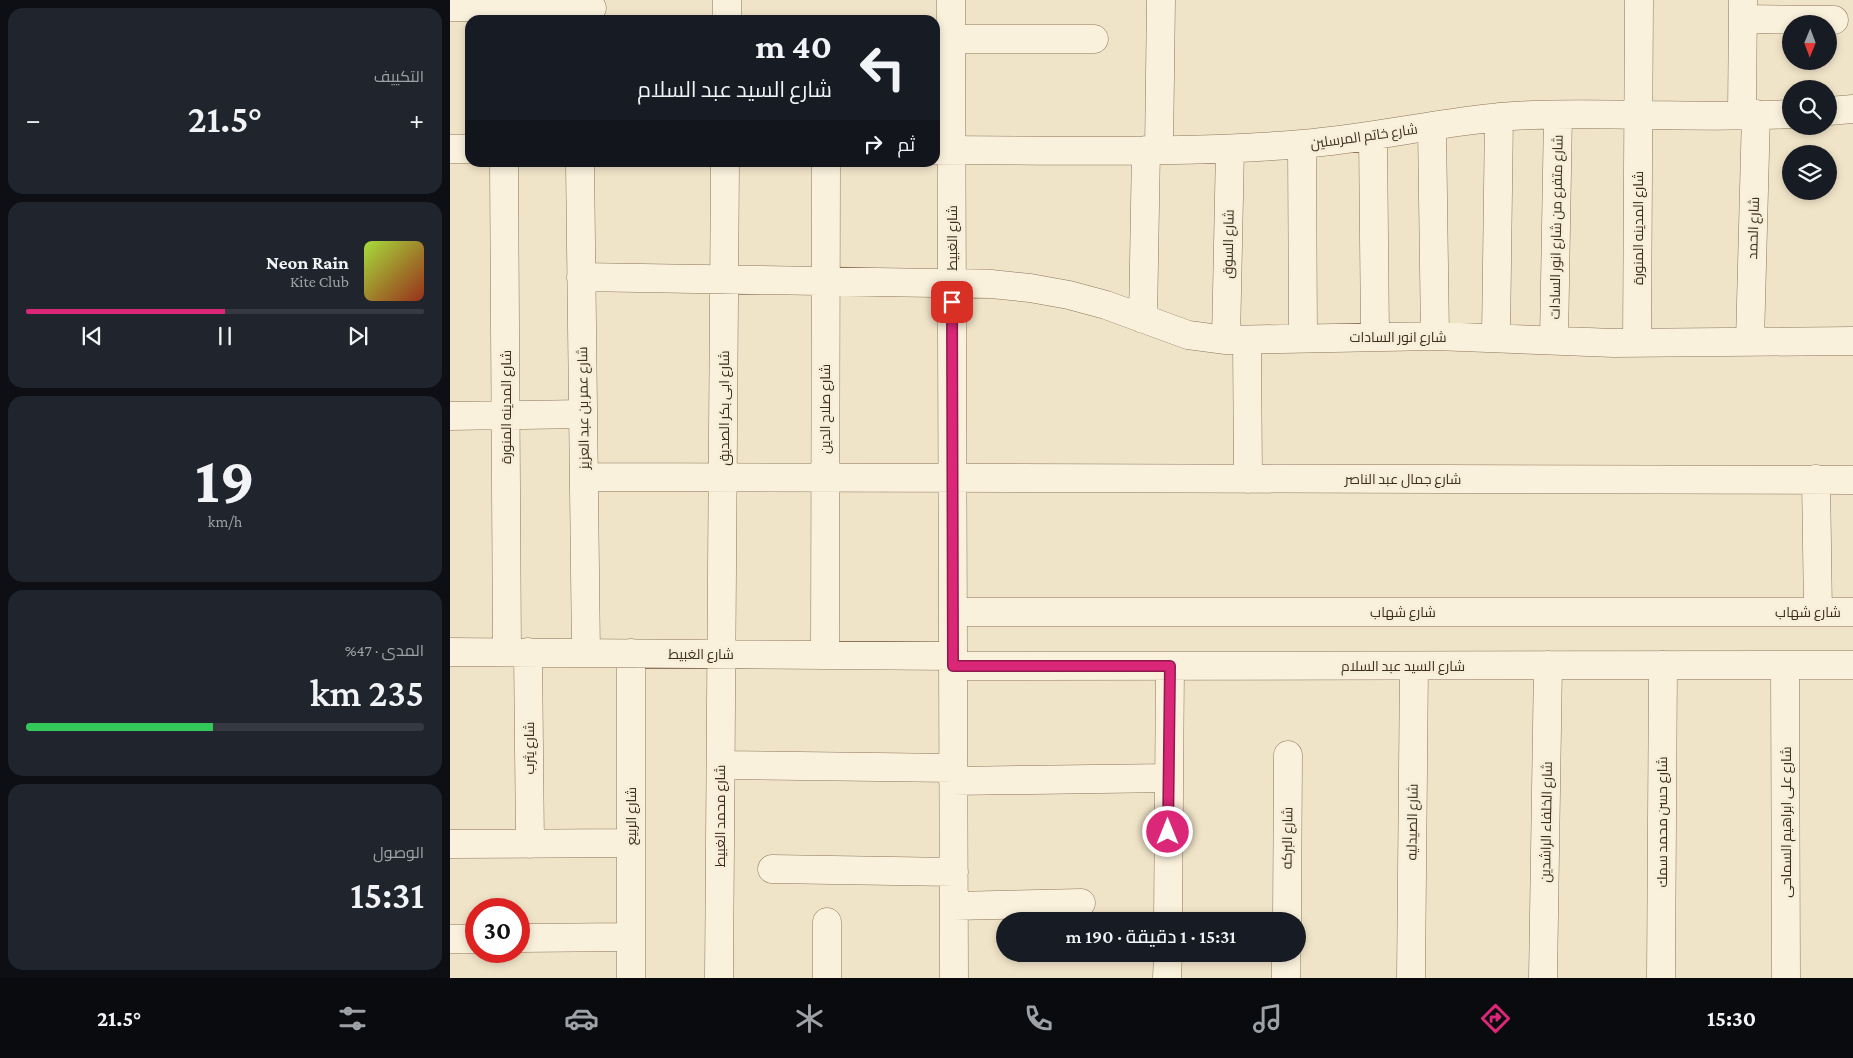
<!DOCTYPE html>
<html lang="ar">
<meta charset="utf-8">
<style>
body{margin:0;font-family:"Crimson Pro",Cairo,serif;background:#20242c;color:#f1f3f6;direction:rtl;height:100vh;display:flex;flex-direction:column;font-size:19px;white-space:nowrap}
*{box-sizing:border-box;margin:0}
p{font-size:16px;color:#9ea1a6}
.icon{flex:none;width:28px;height:28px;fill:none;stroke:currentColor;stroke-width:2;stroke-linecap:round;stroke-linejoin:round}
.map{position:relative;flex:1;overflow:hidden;direction:ltr}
.side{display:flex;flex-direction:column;gap:8px;padding:8px;background:#0d0f14;width:450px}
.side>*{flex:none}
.hud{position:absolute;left:15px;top:15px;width:475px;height:152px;border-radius:15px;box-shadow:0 2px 8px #0003;direction:rtl;background:#171b24;color:#f1f3f6;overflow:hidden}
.needle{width:32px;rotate:181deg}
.buttons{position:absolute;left:1332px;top:15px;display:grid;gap:10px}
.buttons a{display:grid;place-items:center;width:55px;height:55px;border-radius:50%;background:#171b24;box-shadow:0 2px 8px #0003;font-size:25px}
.speed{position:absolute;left:15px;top:898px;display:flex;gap:10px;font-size:25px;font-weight:700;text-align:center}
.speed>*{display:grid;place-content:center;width:65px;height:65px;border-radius:50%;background:#171b24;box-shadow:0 2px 8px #0003;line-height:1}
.speed .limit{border:8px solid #d22;background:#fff;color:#111}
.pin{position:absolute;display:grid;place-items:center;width:42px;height:42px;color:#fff;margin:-21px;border-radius:10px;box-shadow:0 2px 8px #0006}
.me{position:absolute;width:55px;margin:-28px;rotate:0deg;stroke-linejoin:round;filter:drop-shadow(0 0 4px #0008)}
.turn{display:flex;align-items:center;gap:18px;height:105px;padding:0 25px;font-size:22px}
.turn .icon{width:65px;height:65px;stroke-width:2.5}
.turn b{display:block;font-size:35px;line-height:42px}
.then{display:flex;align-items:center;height:48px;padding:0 25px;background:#0003;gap:10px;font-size:19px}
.big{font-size:38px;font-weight:600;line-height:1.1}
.side .widget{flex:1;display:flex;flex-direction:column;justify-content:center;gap:8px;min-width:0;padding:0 18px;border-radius:15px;background:#20242c}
.side .dial{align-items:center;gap:0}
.dial b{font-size:65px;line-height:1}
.song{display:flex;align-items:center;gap:15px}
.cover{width:60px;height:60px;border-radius:8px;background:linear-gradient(135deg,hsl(80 70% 55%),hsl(10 70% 35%))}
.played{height:5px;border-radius:2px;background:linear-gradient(90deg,#db2777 50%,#363941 50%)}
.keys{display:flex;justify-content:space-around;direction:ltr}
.heat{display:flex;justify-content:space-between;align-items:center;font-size:28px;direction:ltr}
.charge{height:8px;border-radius:4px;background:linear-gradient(90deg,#34c759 47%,#363941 0)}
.trip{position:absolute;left:546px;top:912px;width:310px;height:50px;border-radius:25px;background:#171b24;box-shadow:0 2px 8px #0003;font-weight:600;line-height:50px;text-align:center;direction:rtl}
.menu{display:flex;height:80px;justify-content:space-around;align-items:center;background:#090b0e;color:#9ea1a6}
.menu .icon{width:35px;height:35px}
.menu .current{color:#db2777}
.menu b{font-size:22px;color:#f1f3f6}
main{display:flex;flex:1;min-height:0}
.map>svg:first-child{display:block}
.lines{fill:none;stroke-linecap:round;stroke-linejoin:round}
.minor-casing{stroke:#8d765c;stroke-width:29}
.minor{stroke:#faf1dc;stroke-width:28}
.route-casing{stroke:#8e194d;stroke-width:12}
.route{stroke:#db2777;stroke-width:9}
.labels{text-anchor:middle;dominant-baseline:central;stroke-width:5;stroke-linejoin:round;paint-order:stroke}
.street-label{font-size:14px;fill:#3d2e20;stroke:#f7eed8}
</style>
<main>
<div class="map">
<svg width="1403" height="978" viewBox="0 0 1403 978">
<rect width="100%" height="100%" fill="#f0e4c8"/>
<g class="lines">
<g class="minor-casing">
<path id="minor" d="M501,0L504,978
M0,7L142,8
M1293,19L1384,20
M277,20V0
M501,39H644
M1379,111L1403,109
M1292,115L1293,0
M982,127L985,336
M923,136L925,336
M852,144L853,338
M0,149H20
M485,150C607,150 730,154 852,144C929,138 1005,118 1082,115C1169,112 1255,119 1341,114
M709,150L711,0
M54,162L57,652
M130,162L136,653
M131,277L541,284L580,288L619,295L656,305L738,335L776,340L985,336L1164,343L1403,341
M693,319L696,150
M1046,337L1049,117
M776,340L780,149
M797,340L798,479
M1104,340L1108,115
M1300,341L1306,114
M1187,342L1189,0
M0,416L133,414
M134,477L1403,480
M1366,479L1368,612
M503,612H1403
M0,652L503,656
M78,652L80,844
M375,655L376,162
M1335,665L1336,978
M503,666L1403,665
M271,765L503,768
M503,781L719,778
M0,844L181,843
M322,869L504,872
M504,906L631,903
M718,921L720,666
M837,921L838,755
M377,922V978
M69,938L181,937
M0,939H26
M181,978V653
M269,978L275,162
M717,978L718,954
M836,978V954
M961,978L964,666
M1093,978L1098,665
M1211,978L1213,665"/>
</g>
<use href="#minor" class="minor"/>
</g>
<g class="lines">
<g class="route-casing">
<path id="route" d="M502,302L503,666H720L718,832"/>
</g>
<use href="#route" class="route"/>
</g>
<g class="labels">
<g class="street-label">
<text transform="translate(914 136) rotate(-8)">شارع خاتم المرسلين</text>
<text transform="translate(1106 227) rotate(-89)">شارع متفرع من شارع انور السادات</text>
<text transform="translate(1188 228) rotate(-90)">شارع المدينه المنورة</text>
<text transform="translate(1303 228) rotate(-88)">شارع الحمد</text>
<text transform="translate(502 238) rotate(-90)">شارع الغبيط</text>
<text transform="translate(778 244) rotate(-89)">شارع السوق</text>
<text x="948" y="337">شارع انور السادات</text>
<text transform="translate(56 407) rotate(-90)">شارع المدينه المنورة</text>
<text transform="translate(133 408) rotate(-91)">شارع عمر بن عبد العزيز</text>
<text transform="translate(274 408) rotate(-90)">شارع ابى بكر الصديق</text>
<text transform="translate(375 409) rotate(-90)">شارع صلاح الدين</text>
<text x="953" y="479">شارع جمال عبد الناصر</text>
<text x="953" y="612">شارع شهاب</text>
<text x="1358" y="612">شارع شهاب</text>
<text x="251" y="654">شارع الغبيط</text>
<text x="953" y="666">شارع السيد عبد السلام</text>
<text transform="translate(79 748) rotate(-90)">شارع يثرب</text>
<text transform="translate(181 816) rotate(-90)">شارع الربيع</text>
<text transform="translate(270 816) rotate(-90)">شارع محمد الغبيط</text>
<text transform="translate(962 822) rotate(-89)">شارع الصيدليه</text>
<text transform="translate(1096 822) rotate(-89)">شارع الخلفاء الراشدين</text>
<text transform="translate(1212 822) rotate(-90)">شارع حسن محمد سمك</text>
<text transform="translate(1336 822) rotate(-90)">شارع على ابراهيم السماحى</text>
<text transform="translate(837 838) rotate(-89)">شارع البركه</text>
</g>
</g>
</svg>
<div class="buttons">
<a><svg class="needle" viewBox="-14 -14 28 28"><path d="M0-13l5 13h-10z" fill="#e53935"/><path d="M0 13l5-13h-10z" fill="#9ea1a6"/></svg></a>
<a><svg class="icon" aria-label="search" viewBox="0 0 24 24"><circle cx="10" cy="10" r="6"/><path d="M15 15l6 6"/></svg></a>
<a><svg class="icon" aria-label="layers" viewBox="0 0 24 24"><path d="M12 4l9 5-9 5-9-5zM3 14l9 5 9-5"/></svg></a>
</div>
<div class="speed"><div class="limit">30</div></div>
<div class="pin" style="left:502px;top:302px;background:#d93025"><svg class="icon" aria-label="arrive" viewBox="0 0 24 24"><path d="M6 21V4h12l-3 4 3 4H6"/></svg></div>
<svg class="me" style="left:718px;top:832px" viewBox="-20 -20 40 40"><circle r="17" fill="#db2777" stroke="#fff" stroke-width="3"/><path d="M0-11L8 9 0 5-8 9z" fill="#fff"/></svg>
<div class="trip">15:31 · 1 دقيقة · 190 m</div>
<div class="hud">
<div class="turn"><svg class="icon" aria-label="left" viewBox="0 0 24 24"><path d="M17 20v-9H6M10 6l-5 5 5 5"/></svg><div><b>40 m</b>شارع السيد عبد السلام</div></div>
<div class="then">ثم<svg class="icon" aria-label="right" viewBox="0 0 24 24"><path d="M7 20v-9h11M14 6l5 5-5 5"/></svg></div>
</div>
</div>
<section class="side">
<div class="widget"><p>التكييف</p>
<div class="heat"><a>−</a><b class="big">21.5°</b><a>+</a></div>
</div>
<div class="widget">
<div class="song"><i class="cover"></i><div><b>Neon Rain</b><p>Kite Club</p></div></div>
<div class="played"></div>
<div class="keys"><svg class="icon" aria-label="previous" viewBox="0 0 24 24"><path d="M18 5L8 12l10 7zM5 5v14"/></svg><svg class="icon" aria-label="pause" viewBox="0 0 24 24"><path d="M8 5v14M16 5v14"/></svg><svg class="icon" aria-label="next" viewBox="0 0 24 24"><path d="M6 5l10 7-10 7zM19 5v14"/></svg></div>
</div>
<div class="widget dial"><b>19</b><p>km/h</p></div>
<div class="widget"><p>المدى · 47%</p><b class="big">235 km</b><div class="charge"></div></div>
<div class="widget"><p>الوصول</p><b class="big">15:31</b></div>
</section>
</main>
<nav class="menu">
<b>15:30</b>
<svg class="icon current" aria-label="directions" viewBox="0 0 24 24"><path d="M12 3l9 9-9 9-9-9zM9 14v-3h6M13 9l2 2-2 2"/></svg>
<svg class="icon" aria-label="music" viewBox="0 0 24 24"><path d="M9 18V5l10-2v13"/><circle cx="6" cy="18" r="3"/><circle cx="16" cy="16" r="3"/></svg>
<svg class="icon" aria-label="phone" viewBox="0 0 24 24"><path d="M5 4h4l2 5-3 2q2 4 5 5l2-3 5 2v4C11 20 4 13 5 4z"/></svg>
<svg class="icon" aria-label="climate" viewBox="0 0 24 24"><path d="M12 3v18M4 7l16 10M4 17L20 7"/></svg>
<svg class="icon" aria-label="car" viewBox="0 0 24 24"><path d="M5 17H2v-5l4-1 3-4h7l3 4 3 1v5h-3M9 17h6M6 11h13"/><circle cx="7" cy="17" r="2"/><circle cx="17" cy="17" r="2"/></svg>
<svg class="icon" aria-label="filters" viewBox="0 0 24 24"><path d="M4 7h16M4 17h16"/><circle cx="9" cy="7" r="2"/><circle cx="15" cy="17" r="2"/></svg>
<b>21.5°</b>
</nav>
